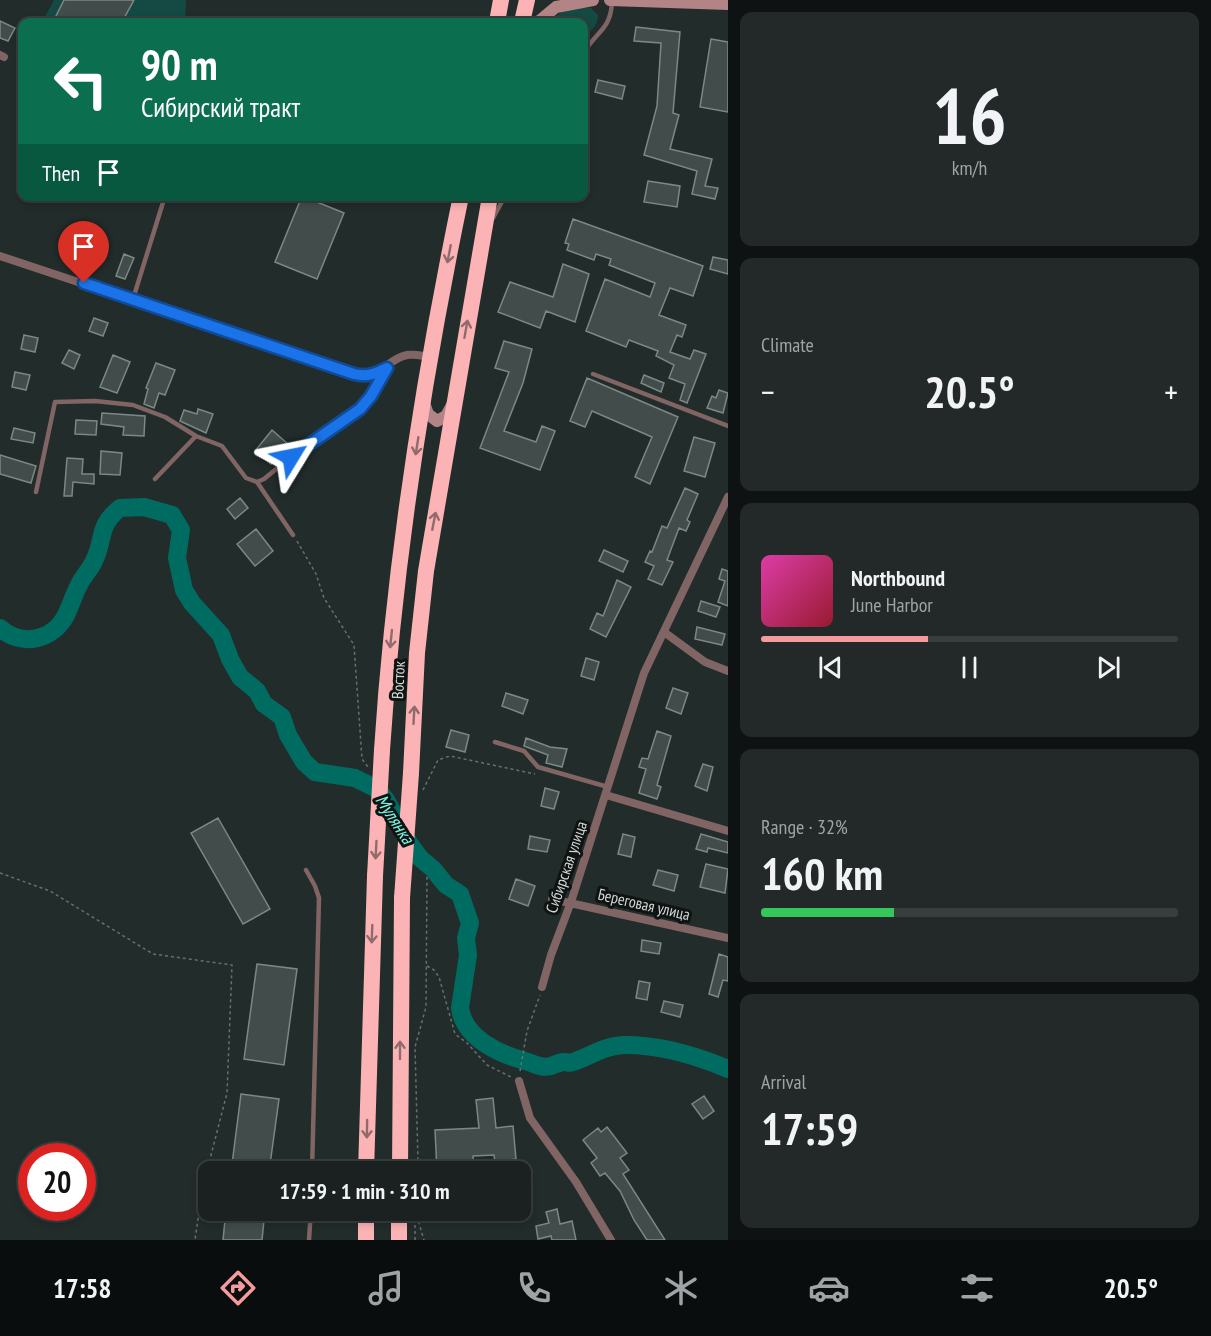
<!DOCTYPE html>
<meta charset="utf-8">
<style>
body{margin:0;font-family:"PT Sans Narrow",sans-serif;background:#232929;color:#f1f3f6;height:100vh;display:flex;flex-direction:column;font-size:22px;white-space:nowrap}
*{box-sizing:border-box;margin:0}
p{font-size:20px;color:#9fa3a5}
.icon{flex:none;width:33px;height:33px;fill:none;stroke:currentColor;stroke-width:2;stroke-linecap:round;stroke-linejoin:round}
.map{position:relative;flex:1;overflow:hidden}
.sheet{display:flex;flex-direction:column;gap:12px;padding:12px;background:#0e1212;width:483px}
.sheet>*{flex:none}
.guide{position:absolute;left:18px;top:18px;width:570px;height:183px;border-radius:12px;box-shadow:0 3px 9px #0003,0 0 0 2px #383e3e;background:#0b6e4f;color:#fff;overflow:hidden}
.speed{position:absolute;left:18px;top:1143px;display:flex;gap:12px;font-size:30px;font-weight:700;text-align:center}
.speed>*{display:grid;place-content:center;width:78px;height:78px;border-radius:50%;background:#1a2120;box-shadow:0 3px 9px #0003,0 0 0 2px #383e3e;line-height:1}
.speed .limit{border:9px solid #d22;background:#fff;color:#111}
.pin{position:absolute;display:grid;place-items:center;width:51px;height:51px;color:#fff;margin:-62px -26px;border-radius:50% 50% 50% 0;rotate:-45deg;box-shadow:0 0 6px #0007}
.pin .icon{rotate:45deg}
.me{position:absolute;width:66px;margin:-33px;rotate:55deg;stroke-linejoin:round;filter:drop-shadow(0 0 4px #0008)}
.turn{display:flex;align-items:center;gap:21px;height:126px;padding:0 24px;font-size:27px}
.turn .icon{width:78px;height:78px;stroke-width:2.5}
.turn b{display:block;font-size:42px;line-height:51px}
.then{display:flex;align-items:center;height:57px;padding:0 24px;background:#0003;gap:12px;font-size:22px}
.big{font-size:45px;font-weight:600;line-height:1.1}
.sheet .widget{flex:1;display:flex;flex-direction:column;justify-content:center;gap:9px;min-width:0;padding:0 21px;border-radius:12px;background:#232929}
.sheet .dial{align-items:center;gap:0}
.dial b{font-size:78px;line-height:1}
.song{display:flex;align-items:center;gap:18px}
.cover{width:72px;height:72px;border-radius:9px;background:linear-gradient(135deg,hsl(320 70% 55%),hsl(350 70% 35%))}
.played{height:6px;border-radius:3px;background:linear-gradient(90deg,#f59b9d 40%,#383e3e 40%)}
.keys{display:flex;justify-content:space-around;direction:ltr}
.heat{display:flex;justify-content:space-between;align-items:center;font-size:33px;direction:ltr}
.charge{height:9px;border-radius:4px;background:linear-gradient(90deg,#34c759 32%,#383e3e 0)}
.trip{position:absolute;left:198px;top:1161px;width:333px;height:60px;border-radius:12px;background:#1a2120;box-shadow:0 3px 9px #0003,0 0 0 2px #383e3e;font-weight:600;line-height:60px;text-align:center}
.menu{display:flex;height:96px;justify-content:space-around;align-items:center;background:#0a0d0d;color:#9fa3a5}
.menu .icon{width:42px;height:42px}
.menu .active{color:#f59b9d}
.menu b{font-size:27px;color:#f1f3f6}
main{display:flex;flex:1;min-height:0}
.map>svg:first-child{display:block}
.green{fill:#144a43}
.lines{fill:none;stroke-linecap:round;stroke-linejoin:round}
.river{stroke:#006c61;stroke-width:18}
.building{fill:#424d4b;stroke:#7c8886;stroke-width:1.5}
.path{stroke:#68706f;stroke-width:1.5;stroke-dasharray:3 3;stroke-linecap:butt}
.lane{stroke:#816464;stroke-width:4.5}
.street{stroke:#816464;stroke-width:8}
.secondary{stroke:#b38485;stroke-width:12}
.highway{stroke:#fcb3b5;stroke-width:16}
.highway-bridge{stroke:#fcb3b5;stroke-width:16}
.oneway{stroke:#916b6c}
.route-casing{stroke:#114b97;stroke-width:15}
.route{stroke:#1a73e8;stroke-width:10}
.labels{text-anchor:middle;dominant-baseline:central;stroke-width:6;stroke-linejoin:round;paint-order:stroke}
.street-label{font-size:16px;fill:#d2d8d7;stroke:#0f1312}
.water-label{font-size:18px;font-style:italic;fill:#7af7e5;stroke:#0f1312}
</style>
<main>
<div class="map">
<svg width="728" height="1240" viewBox="0 0 728 1240">
<rect width="100%" height="100%" fill="#222c2a"/>
<path class="green" d="M54,0H186L185,22H42Z
M591,8L598,15C598,25 592,31 584,36V22H550C561,9 575,7 591,8Z"/>
<g class="lines">
<path class="river" d="M0,628C21,647 53,641 66,615C71,605 74,594 79,585C83,576 90,570 94,561C105,539 97,526 120,508L144,507L172,515L181,530L177,558L184,590L192,603L221,635L230,659L240,677L257,691L264,704L282,717L288,735L304,762L315,772L355,778L377,789L386,800L409,843L420,858L433,869L446,885L460,894L470,923L466,938L468,955L460,1008C464,1038 499,1054 525,1061C534,1063 540,1069 551,1066C555,1065 559,1062 564,1062C569,1062 569,1064 573,1062C591,1056 605,1045 625,1045C662,1045 695,1055 728,1069"/>
</g>
<path class="building" d="M64,0H134L122,22H53Z
M0,21L15,28L8,41L0,38Z
M636,27L680,32L673,113L679,115L670,149L712,159L705,186L718,188L715,199L692,194L697,171L644,155L657,106L661,43L634,41Z
M711,39L728,42V112L700,107Z
M598,80L625,86L622,99L595,92Z
M648,181L680,186L677,207L644,202Z
M302,196L344,213L317,279L275,262Z
M573,219L703,266L693,296L670,288L659,315L686,325L682,337L677,335L670,352L690,359L694,350L706,354L687,403L680,400L685,384L669,378L674,365L656,356L658,351L629,340L626,347L586,331L605,279L650,297L655,283L609,265L611,259L596,254L594,260L567,250L569,244L565,243Z
M124,254L134,258L125,279L116,276Z
M713,257L728,260V274L710,269Z
M563,264L589,274L575,322L546,311L540,328L498,312L510,282L553,297Z
M94,318L108,323L103,336L89,331Z
M24,335L38,338L35,352L21,349Z
M504,341L532,349L523,383L504,431L536,442L542,426L555,431L540,470L480,448L509,372L495,368Z
M69,350L80,355L74,369L62,363Z
M113,355L130,362L117,393L100,387Z
M156,363L175,370L165,395L159,393L154,408L144,404L148,389L146,388Z
M15,372L30,375L26,390L12,387Z
M644,375L664,383L661,392L641,383Z
M587,378L678,417L650,484L635,477L652,437L592,411L585,427L570,421Z
M719,390L728,393L723,413L707,408L712,396L716,398Z
M198,409L213,414L206,433L180,421L184,410L197,414Z
M102,413L145,416L144,436L123,435L124,427L101,424Z
M76,420L97,421L96,435L75,434Z
M14,428L35,433L33,443L11,439Z
M272,430L288,444L271,464L255,451Z
M694,437L715,443L705,477L684,471Z
M101,451L122,453L120,475L100,474Z
M0,455L36,466L31,483L0,474Z
M67,458L83,459L82,474H94V484L73,482L72,496H64Z
M685,488L698,494L687,520L690,522L686,531L679,528L667,560L673,562L662,585L648,579L654,566L645,562L650,551L652,552L662,526L667,528Z
M240,498L248,508L235,519L227,509Z
M256,529L273,551L255,566L237,544Z
M604,550L628,561L623,572L599,561Z
M722,569L728,571V606L718,602L725,581L719,579Z
M617,580L631,587L606,637L590,629L597,613L603,616Z
M701,601L720,607L716,617L698,611Z
M697,627L725,634L722,645L695,639Z
M586,658L599,662L594,680L581,676Z
M673,688L688,693L681,714L666,708Z
M506,693L528,700L523,714L502,706Z
M451,730L469,735L465,752L446,747Z
M657,731L671,736L657,785L661,787L657,799L639,793L646,769L639,767L642,758L648,759Z
M526,738L550,747L567,749L562,767L546,763L548,755L524,746Z
M703,764L713,767L707,791L695,786Z
M545,788L559,792L554,809L541,806Z
M218,818L270,909L243,924L191,833Z
M623,834L635,837L631,857L618,854Z
M701,834L728,842V853L708,848L707,852L696,849Z
M530,836L550,840L547,852L528,849Z
M706,864L728,869L725,893L700,887Z
M658,870L678,875L674,891L653,885Z
M516,879L535,886L528,906L509,899Z
M642,940L661,943L659,954L641,951Z
M719,954L728,957V981L723,980L718,997L709,994Z
M257,964L297,969L284,1065L244,1059Z
M639,981L650,983L647,1000L636,998Z
M664,1001L683,1005L680,1017L661,1012Z
M241,1094L279,1099L269,1172H231Z
M704,1096L714,1111L703,1119L692,1104Z
M493,1098L496,1128L513,1126L516,1159L495,1162L494,1155L473,1156L474,1169L437,1172L435,1130L479,1128L476,1100Z
M607,1127L627,1153L620,1158L629,1170L623,1174L665,1240H647L634,1220L620,1191L605,1173L600,1176L591,1163L597,1158L583,1140L598,1128L601,1132Z
M557,1209L560,1224L572,1221L576,1240H552L551,1236L538,1239L536,1226L549,1223L546,1212Z
M226,1210H265L262,1240H223Z"/>
<g class="lines">
<path class="path" d="M297,541L316,574L324,598L354,645L362,759L368,767
M423,790L438,760L450,756L535,774
M0,873L50,891L153,954L232,965L227,1093L202,1190L195,1240
M427,966L434,970L439,977L455,1034L467,1043L487,1065L511,1077
M520,1071L527,1031L540,995
M416,1172L418,1161L415,1047L426,1007L427,876
M415,1210L424,1240
M415,1240V1214"/>
<path class="lane" d="M584,53C596,31 610,31 612,3
M493,218L505,196
M133,299L165,196
M593,374L728,426
M155,479L196,436
M257,482L293,535
M36,492L55,402L95,401L133,405L165,417L196,436L222,446L246,478L257,482L264,479L291,457L360,409L371,396L386,369
M495,742L524,751L538,767L608,787
M306,870L315,886L319,898L312,1172
M309,1240L311,1210"/>
<path class="street" d="M0,55L4,57
M0,256L354,374C383,380 384,360 407,355C414,354 423,356 431,357
M664,632L705,662L728,671
M606,795L728,831
M552,899L728,938
M542,987L551,955L571,902L644,673L728,497
M519,1081L530,1118L576,1182L611,1240"/>
<path class="secondary" d="M610,0L728,4
M538,22L556,7L593,0
M424,403L428,414L437,421L446,416L452,405"/>
<path class="highway" d="M497,22L501,0
M522,22L527,0
M382,750C394,564 423,379 461,196
M411,773L417,653L426,571L490,196
M366,1172L375,876
M400,1172L402,898
M366,1210V1240
M399,1240V1210"/>
<path class="highway-bridge" d="M375,876L382,750
M402,898L411,773"/>
</g>
<defs><path id="oneway-shaft" d="M-6 0H5M1.5-3L5.5 0L1.5 3" fill="none" stroke-width="1.6" stroke-linecap="round" stroke-linejoin="round" transform="scale(1.5)"/></defs>
<g class="oneway">
<use href="#oneway-shaft" transform="translate(449 254) rotate(101)"/>
<use href="#oneway-shaft" transform="translate(466 329) rotate(-80)"/>
<use href="#oneway-shaft" transform="translate(417 446) rotate(99)"/>
<use href="#oneway-shaft" transform="translate(434 521) rotate(-79)"/>
<use href="#oneway-shaft" transform="translate(391 639) rotate(96)"/>
<use href="#oneway-shaft" transform="translate(414 715) rotate(-87)"/>
<use href="#oneway-shaft" transform="translate(376 850) rotate(93)"/>
<use href="#oneway-shaft" transform="translate(372 934) rotate(92)"/>
<use href="#oneway-shaft" transform="translate(400 1050) rotate(-90)"/>
<use href="#oneway-shaft" transform="translate(367 1129) rotate(91)"/>
</g>
<g class="lines">
<g class="route-casing">
<path id="route" d="M84,283L354,374C367,377 375,374 387,368L371,396L360,409L291,457"/>
</g>
<use href="#route" class="route"/>
</g>
<g class="labels">
<g class="street-label">
<text transform="translate(398 680) rotate(-87)">Восток</text>
<text transform="translate(566 867) rotate(-71)">Сибирская улица</text>
<text transform="translate(644 904) rotate(13)">Береговая улица</text>
</g>
<g class="water-label">
<text transform="translate(395 819) rotate(57)">Мулянка</text>
</g>
</g>
</svg>
<div class="speed"><div class="limit">20</div></div>
<div class="pin" style="left:84px;top:283px;background:#d93025"><svg class="icon" aria-label="arrive" viewBox="0 0 24 24"><path d="M6 21V4h12l-3 4 3 4H6"/></svg></div>
<svg class="me" style="left:291px;top:457px" viewBox="-20 -20 40 40"><path d="M0-17L14 15 0 8-14 15z" fill="#1a73e8" stroke="#fff" stroke-width="4"/></svg>
<div class="trip">17:59 · 1 min · 310 m</div>
<div class="guide">
<div class="turn"><svg class="icon" aria-label="left" viewBox="0 0 24 24"><path d="M17 20v-9H6M10 6l-5 5 5 5"/></svg><div><b>90 m</b>Сибирский тракт</div></div>
<div class="then">Then<svg class="icon" aria-label="arrive" viewBox="0 0 24 24"><path d="M6 21V4h12l-3 4 3 4H6"/></svg></div>
</div>
</div>
<section class="sheet">
<div class="widget dial"><b>16</b><p>km/h</p></div>
<div class="widget"><p>Climate</p>
<div class="heat"><a>−</a><b class="big">20.5°</b><a>+</a></div>
</div>
<div class="widget">
<div class="song"><i class="cover"></i><div><b>Northbound</b><p>June Harbor</p></div></div>
<div class="played"></div>
<div class="keys"><svg class="icon" aria-label="previous" viewBox="0 0 24 24"><path d="M18 5L8 12l10 7zM5 5v14"/></svg><svg class="icon" aria-label="pause" viewBox="0 0 24 24"><path d="M8 5v14M16 5v14"/></svg><svg class="icon" aria-label="next" viewBox="0 0 24 24"><path d="M6 5l10 7-10 7zM19 5v14"/></svg></div>
</div>
<div class="widget"><p>Range · 32%</p><b class="big">160 km</b><div class="charge"></div></div>
<div class="widget"><p>Arrival</p><b class="big">17:59</b></div>
</section>
</main>
<nav class="menu">
<b>17:58</b>
<svg class="icon active" aria-label="directions" viewBox="0 0 24 24"><path d="M12 3l9 9-9 9-9-9zM9 14v-3h6M13 9l2 2-2 2"/></svg>
<svg class="icon" aria-label="music" viewBox="0 0 24 24"><path d="M9 18V5l10-2v13"/><circle cx="6" cy="18" r="3"/><circle cx="16" cy="16" r="3"/></svg>
<svg class="icon" aria-label="phone" viewBox="0 0 24 24"><path d="M5 4h4l2 5-3 2q2 4 5 5l2-3 5 2v4C11 20 4 13 5 4z"/></svg>
<svg class="icon" aria-label="climate" viewBox="0 0 24 24"><path d="M12 3v18M4 7l16 10M4 17L20 7"/></svg>
<svg class="icon" aria-label="car" viewBox="0 0 24 24"><path d="M5 17H2v-5l4-1 3-4h7l3 4 3 1v5h-3M9 17h6M6 11h13"/><circle cx="7" cy="17" r="2"/><circle cx="17" cy="17" r="2"/></svg>
<svg class="icon" aria-label="filters" viewBox="0 0 24 24"><path d="M4 7h16M4 17h16"/><circle cx="9" cy="7" r="2"/><circle cx="15" cy="17" r="2"/></svg>
<b>20.5°</b>
</nav>
